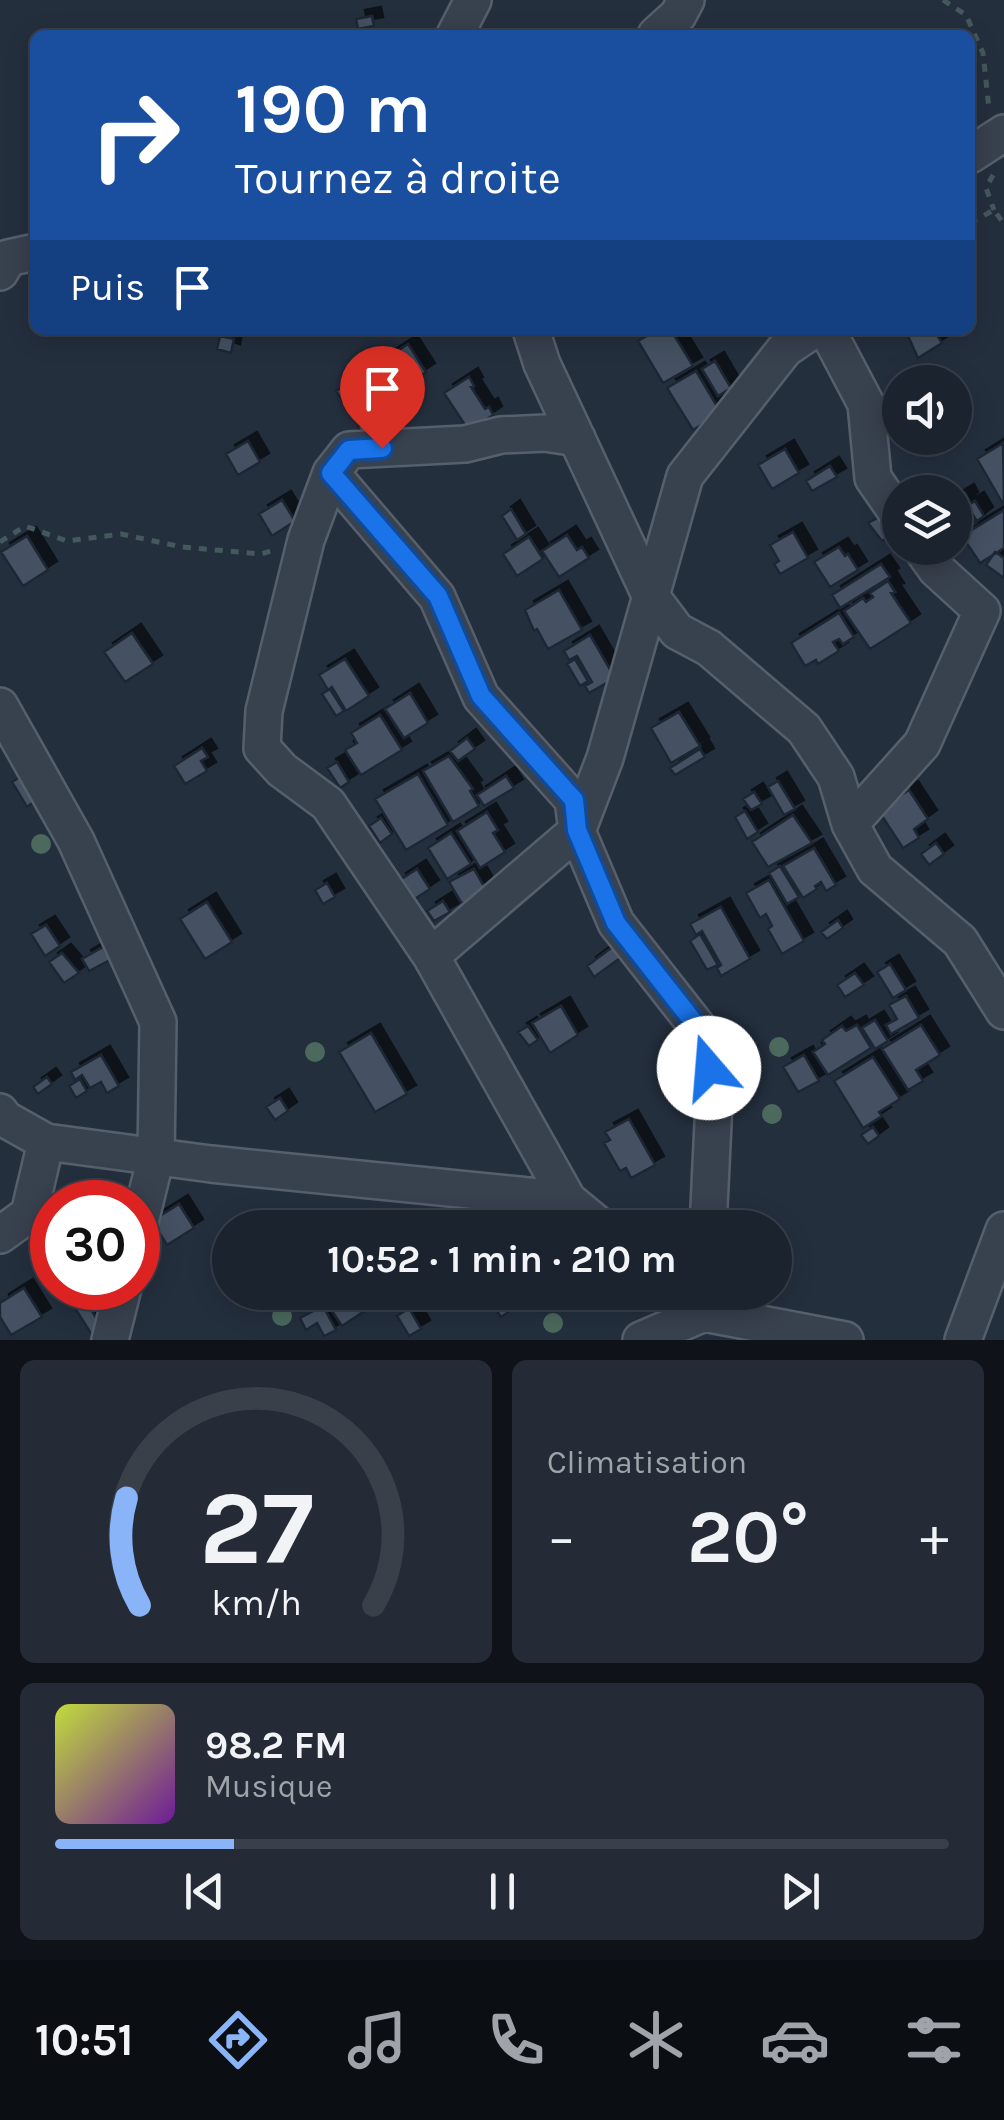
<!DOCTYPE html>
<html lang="fr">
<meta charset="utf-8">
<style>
body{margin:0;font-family:Karla,sans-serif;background:#242b36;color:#f1f3f6;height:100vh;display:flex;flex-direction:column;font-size:38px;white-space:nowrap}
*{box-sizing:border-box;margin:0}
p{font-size:32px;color:#a0a4aa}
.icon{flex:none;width:55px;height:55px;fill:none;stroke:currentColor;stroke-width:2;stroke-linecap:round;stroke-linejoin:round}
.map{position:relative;height:1340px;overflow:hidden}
.details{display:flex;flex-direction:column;gap:20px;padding:20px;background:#0f1319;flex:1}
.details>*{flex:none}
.hud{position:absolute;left:30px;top:30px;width:945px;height:305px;border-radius:15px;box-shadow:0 5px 25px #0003,0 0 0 2px #39404a;background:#1a4fa0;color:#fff;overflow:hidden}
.controls{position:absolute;left:882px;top:365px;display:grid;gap:20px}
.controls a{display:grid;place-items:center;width:90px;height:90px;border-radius:50%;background:#1b232e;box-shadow:0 5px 25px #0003,0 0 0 2px #39404a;font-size:50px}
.speed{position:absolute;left:30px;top:1180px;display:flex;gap:20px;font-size:50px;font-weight:700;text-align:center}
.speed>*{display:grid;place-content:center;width:130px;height:130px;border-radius:50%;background:#1b232e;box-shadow:0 5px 25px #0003,0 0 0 2px #39404a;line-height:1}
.speed .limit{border:15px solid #d22;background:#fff;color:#111}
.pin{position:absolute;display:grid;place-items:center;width:85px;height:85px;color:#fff;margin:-102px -42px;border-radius:50% 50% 50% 0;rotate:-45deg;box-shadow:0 0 10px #0007}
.pin .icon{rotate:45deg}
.me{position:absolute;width:110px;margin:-55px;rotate:342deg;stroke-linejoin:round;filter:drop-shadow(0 0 8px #0008)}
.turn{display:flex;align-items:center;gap:35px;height:210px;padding:0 40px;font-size:45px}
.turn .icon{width:130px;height:130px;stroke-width:2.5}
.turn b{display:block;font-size:70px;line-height:85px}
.then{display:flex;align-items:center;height:95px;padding:0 40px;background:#0003;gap:20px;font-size:38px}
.big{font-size:75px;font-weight:700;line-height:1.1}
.details .widget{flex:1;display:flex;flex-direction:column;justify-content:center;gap:15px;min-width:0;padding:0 35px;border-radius:15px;background:#242b36}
.details .dial{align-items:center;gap:0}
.dial svg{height:260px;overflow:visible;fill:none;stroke:#39404a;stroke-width:7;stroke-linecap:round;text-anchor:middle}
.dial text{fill:#f1f3f6;stroke:none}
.song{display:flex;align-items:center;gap:30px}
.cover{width:120px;height:120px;border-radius:15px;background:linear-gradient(135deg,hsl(70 70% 55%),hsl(280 70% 35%))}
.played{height:10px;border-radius:5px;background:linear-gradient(90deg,#8ab4f8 20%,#39404a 20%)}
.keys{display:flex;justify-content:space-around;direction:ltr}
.heat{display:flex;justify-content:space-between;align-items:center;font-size:55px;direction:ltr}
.details .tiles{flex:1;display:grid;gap:20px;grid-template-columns:1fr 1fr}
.widget:last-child{grid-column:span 2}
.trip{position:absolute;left:212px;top:1210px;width:580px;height:100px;border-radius:50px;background:#1b232e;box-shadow:0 5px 25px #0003,0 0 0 2px #39404a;font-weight:700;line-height:100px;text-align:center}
.tab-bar{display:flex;height:160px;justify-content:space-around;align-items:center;background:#0b0e12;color:#a0a4aa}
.tab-bar .icon{width:70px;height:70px}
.tab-bar .current{color:#8ab4f8}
.tab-bar b{font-size:45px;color:#f1f3f6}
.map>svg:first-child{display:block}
.building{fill:#455162;stroke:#1f2835;stroke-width:2.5;filter:url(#shadow)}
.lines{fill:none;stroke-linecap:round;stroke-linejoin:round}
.minor-casing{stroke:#565f6c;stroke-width:40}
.path{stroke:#44595c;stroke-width:5;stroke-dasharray:8 8;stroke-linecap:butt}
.minor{stroke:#38414e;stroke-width:35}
.tree{fill:#4b6a5d}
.route-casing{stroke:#114b97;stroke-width:25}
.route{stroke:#1a73e8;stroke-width:18}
</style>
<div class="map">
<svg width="1004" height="1340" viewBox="0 0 1004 1340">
<defs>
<filter id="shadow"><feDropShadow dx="9" dy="-9" stdDeviation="0" flood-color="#0009"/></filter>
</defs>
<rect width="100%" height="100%" fill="#242f3e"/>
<path class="building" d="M372,16L374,26L358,29L356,19Z
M657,330H671L693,366L663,383L638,341Z
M919,330H934L942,343L918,358L908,336Z
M220,336L234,339L231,353L217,349Z
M408,344L426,372L412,381L403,366L388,376L379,363Z
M715,361L731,388L718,396L702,369Z
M696,371L721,413L693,430L667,388Z
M362,374L376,396L349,412L336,391Z
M469,377L474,386L471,387L485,409L489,407L493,415L469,431L444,393Z
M398,396L407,409L384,424L379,416L386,412L382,406Z
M373,417L379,426L363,436L358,427Z
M248,441L260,462L238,475L226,454Z
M1003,443L1004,503L1003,504L977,459Z
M785,449L799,473L772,489L758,465Z
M830,466L837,477L812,491L806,481Z
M965,493L969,501L965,504L976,523L959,533L955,527V499Z
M282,500L295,521L272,536L259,514Z
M975,501L984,516L977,521L967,506Z
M511,509L526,534L517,540L502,516Z
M1004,510V548L980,563L962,536Z
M885,514L895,535L882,541L868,523Z
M793,532L808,558L780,574L774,564L779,561L770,545Z
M567,535L577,550L582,547L589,558L559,577L542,551Z
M27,536L48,570L23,586L1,552Z
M529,537L543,559L517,576L503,554Z
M839,547L845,556L848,554L858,570L830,587L814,562Z
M995,552L1004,558V578L986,565Z
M881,564L890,577L840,608L832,595Z
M888,581L895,592L891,593L911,623L870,649L844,611L863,598L866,602L873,597L870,593Z
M559,590L582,630L548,649L537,629L534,631L525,610Z
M839,613L854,637L843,644L839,639L833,642L839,651L818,664L816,660L805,666L791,643Z
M132,633L153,664L125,682L104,652Z
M590,635L615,678L589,693L585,686L592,682L577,656L569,660L564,651Z
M345,659L369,696L346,711L332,687L328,690L319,675Z
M575,659L588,681L580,686L567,664Z
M330,689L344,711L336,716L322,694Z
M410,693L428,723L404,738L385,709Z
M679,712L700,746L671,763L651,728Z
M380,715L402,750L361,775L345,750L357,743L351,733Z
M467,738L475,749L458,761L450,751Z
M202,748L208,757L201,761L207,771L185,784L174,766Z
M700,749L705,757L675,775L670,768Z
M449,756L473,789L470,791L479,806L453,822L423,771Z
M337,762L349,782L340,788L327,768Z
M418,774L448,825L406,850L375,799Z
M23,775L38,799L27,807L12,782Z
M506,776L514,788L484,806L477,795Z
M778,781L795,809L784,815L768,787Z
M909,790L928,819L914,829L919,838L903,848L878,810Z
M754,792L762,804L751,810L743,799Z
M745,811L758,832L747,839L735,817Z
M487,812L498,830L493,833L505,852L480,868L457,831Z
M793,815L812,843L768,867L752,842Z
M381,818L392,834L380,843L369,826Z
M451,833L471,864L447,879L428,848Z
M936,843L944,854L929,865L921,854Z
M814,848L836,885L826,891L821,882L815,886L817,889L803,898L783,866Z
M780,866L799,897L787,904L769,873Z
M417,869L430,889L410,902L397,882Z
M474,869L486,890L462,904L449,882Z
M769,880L804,941L782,954L768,929L772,926L766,914L760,918L746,893Z
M327,883L335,897L323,904L315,890Z
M443,901L450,912L434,921L427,911Z
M207,902L232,942L205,959L180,919Z
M721,907L750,959L721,976L717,968L721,965L702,931L696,935L690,924Z
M838,920L843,928L827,939L821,932Z
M46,925L60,946L45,956L31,934Z
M700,934L718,965L707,970L690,941Z
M615,945L623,956L594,977L587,966Z
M103,947L110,960L89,971L82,959Z
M62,953L79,973L64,983L49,962Z
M890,964L906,990L893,998L877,972Z
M855,973L864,985L845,997L837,985Z
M906,996L919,1018L891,1034L886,1025L897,1019L889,1005Z
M561,1006L578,1035L550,1053L532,1023Z
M875,1020L888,1041L875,1049L862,1028Z
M857,1025L871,1048L828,1075L813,1052L825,1044L822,1040L842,1026L846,1031Z
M921,1025L940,1055L916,1070L923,1081L908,1090L882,1049Z
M528,1026L538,1040L529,1046L518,1032Z
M371,1033L407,1094L375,1112L339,1052Z
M101,1055L119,1086L107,1093L101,1082L90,1088L82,1075L75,1080L71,1072Z
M804,1055L819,1081L798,1092L783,1067Z
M873,1057L900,1099L879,1112L882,1116L863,1128L834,1081Z
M47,1077L52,1084L38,1094L33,1087Z
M80,1079L87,1091L76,1098L69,1086Z
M280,1098L288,1111L275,1120L266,1107Z
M629,1119L655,1165L631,1178L626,1168L620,1171L604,1143L610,1140L605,1132Z
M873,1127L879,1136L868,1144L861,1135Z
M179,1204L194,1228L167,1245L152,1221Z
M24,1288L42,1317L11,1335L0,1317V1303Z
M340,1292H360L362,1296L372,1292L378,1302L342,1326L326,1302Z
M523,1292L528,1299L501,1317L485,1293Z
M86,1301L109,1339L95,1340L75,1308Z
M323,1306L336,1330L324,1336L317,1323L306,1330L300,1318Z
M409,1308L421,1329L409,1336L397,1316Z"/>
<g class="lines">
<g class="minor-casing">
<path id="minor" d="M455,35L473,0
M656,35L678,15L686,0
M970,155L1004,133
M0,272L8,258L35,252
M531,330L542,364L650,595L677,631L709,648L804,729L836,777L850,824L875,869L960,941L1004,1011
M827,330L866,404L873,478L900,517
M331,473L437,597L481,697L573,800L577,831L616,923L703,1034L714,1102L708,1228
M0,706L76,841L158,1022L156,1157L138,1230
M850,824L922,744L982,611L936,569L921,548
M431,956L328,804L282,770L262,748L264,711L306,540L331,473L349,450L465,444L501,435L545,433L577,438
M0,1112L5,1119L46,1142L211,1164L568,1200L602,1228
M568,1200L431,956L577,831L605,758L685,476L785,349L813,330
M0,1235L29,1214L46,1142
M110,1340L123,1288
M641,1340L704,1313L845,1340
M963,1340L1004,1230"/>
</g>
<path class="path" d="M943,0L966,15L983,53L989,109
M993,175L986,188L994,210
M970,223L994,210L1004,224
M0,542L25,526L67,541L121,534L182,547L261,554L274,550"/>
<use href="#minor" class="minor"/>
</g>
<g class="tree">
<circle cx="41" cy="844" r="10"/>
<circle cx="779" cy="1047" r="10"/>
<circle cx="315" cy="1052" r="10"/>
<circle cx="772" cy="1114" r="10"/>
<circle cx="282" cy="1316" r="10"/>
<circle cx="553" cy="1323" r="10"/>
</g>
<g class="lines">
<g class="route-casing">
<path id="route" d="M382,448L349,450L331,473L438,596L481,696L574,800L577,830L616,923L703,1034L709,1068"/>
</g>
<use href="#route" class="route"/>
</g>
</svg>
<div class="controls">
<a><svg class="icon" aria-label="sound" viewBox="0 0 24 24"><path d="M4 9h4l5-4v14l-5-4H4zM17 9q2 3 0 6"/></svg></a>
<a><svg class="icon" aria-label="layers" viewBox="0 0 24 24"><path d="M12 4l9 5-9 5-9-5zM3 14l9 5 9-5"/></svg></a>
</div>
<div class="speed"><div class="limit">30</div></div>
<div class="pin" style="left:382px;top:448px;background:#d93025"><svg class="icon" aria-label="arrive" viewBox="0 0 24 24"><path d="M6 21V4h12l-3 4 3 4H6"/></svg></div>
<svg class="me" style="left:709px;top:1068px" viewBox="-20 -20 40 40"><circle r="19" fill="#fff"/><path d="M0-13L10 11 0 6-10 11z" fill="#1a73e8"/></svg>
<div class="trip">10:52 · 1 min · 210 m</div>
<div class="hud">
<div class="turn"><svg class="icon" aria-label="right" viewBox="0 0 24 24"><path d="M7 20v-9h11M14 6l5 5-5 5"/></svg><div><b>190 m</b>Tournez à droite</div></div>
<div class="then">Puis<svg class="icon" aria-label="arrive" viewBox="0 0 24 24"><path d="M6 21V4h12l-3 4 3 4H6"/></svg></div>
</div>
</div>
<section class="details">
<div class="tiles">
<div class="widget dial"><svg viewBox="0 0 100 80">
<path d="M14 69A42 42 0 1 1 86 69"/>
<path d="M14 69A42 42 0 0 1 10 36" stroke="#8ab4f8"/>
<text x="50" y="56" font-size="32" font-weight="700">27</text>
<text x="50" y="72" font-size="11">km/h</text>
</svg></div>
<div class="widget"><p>Climatisation</p>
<div class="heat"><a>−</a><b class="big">20°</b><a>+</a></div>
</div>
<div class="widget">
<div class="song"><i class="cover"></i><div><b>98.2 FM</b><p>Musique</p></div></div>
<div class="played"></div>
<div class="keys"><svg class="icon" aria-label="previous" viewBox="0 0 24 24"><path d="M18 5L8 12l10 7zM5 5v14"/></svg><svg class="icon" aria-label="pause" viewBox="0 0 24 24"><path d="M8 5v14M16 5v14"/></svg><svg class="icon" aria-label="next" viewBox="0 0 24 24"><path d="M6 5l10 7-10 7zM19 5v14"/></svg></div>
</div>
</div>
</section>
<nav class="tab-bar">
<b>10:51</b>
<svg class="icon current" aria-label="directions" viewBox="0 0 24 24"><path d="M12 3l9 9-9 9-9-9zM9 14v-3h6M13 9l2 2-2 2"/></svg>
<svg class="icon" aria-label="music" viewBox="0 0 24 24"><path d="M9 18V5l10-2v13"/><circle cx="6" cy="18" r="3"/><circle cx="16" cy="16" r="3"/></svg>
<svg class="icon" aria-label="phone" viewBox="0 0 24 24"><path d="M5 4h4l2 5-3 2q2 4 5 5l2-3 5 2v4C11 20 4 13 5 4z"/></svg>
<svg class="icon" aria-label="climate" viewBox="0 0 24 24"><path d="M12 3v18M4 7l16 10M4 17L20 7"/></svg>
<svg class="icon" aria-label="car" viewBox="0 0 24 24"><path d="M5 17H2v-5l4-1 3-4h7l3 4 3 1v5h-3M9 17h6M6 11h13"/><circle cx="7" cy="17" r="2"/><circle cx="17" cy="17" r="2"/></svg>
<svg class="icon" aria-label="filters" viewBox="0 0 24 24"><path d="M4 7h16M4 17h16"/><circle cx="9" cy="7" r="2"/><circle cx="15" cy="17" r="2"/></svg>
</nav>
